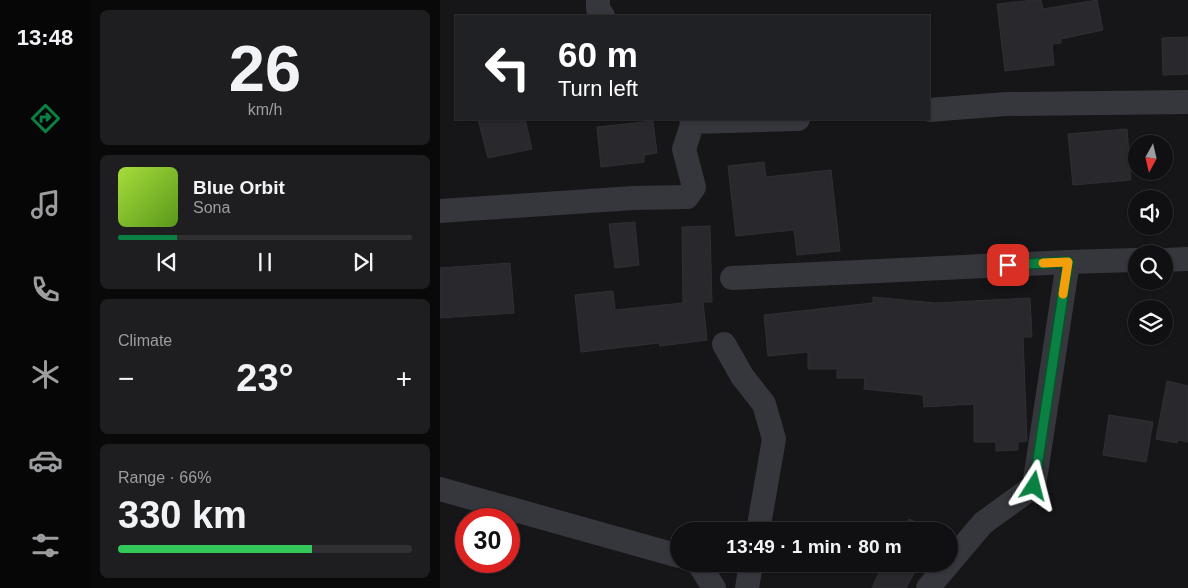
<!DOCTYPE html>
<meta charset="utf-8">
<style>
body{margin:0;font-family:Arial,sans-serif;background:#1e1e20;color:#f1f3f6;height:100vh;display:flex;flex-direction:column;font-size:19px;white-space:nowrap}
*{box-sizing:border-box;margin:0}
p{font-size:16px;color:#9c9d9f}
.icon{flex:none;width:28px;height:28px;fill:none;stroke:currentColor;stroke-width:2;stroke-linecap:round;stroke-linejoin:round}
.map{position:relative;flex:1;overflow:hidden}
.details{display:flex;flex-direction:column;gap:10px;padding:10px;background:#09090a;width:350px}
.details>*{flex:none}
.banner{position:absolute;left:15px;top:15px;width:475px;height:105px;border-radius:0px;box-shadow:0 1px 4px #0004,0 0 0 1px #303032;background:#202124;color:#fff;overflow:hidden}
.needle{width:32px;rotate:188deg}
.tools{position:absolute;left:688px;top:135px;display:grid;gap:10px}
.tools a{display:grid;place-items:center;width:45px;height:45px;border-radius:50%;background:#101012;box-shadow:0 1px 4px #0004,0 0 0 1px #303032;font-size:25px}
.speed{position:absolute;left:15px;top:508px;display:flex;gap:10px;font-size:25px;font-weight:700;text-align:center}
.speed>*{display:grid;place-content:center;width:65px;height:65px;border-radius:50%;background:#101012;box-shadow:0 1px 4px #0004,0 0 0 1px #303032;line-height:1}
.speed .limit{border:8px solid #d22;background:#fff;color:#111}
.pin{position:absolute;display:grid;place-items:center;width:42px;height:42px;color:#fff;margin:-21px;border-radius:10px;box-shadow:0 2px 8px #0006}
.me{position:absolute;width:55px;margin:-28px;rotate:9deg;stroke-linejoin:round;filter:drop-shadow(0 0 4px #0008)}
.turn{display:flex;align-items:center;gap:18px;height:105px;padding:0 20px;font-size:22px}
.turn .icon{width:65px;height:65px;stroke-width:2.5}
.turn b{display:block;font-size:35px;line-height:42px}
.big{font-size:38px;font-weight:700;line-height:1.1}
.details .widget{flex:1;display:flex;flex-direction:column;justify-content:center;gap:8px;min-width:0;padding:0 18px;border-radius:8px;background:#1e1e20}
.details .dial{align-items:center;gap:0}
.dial b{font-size:65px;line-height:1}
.song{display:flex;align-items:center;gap:15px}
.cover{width:60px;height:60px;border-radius:8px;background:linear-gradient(135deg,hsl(80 70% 55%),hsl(90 70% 35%))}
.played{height:5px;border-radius:2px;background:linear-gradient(90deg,#0b8043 20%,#303032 20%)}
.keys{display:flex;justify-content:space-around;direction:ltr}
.heat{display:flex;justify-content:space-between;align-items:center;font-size:28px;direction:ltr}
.charge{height:8px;border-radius:4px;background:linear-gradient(90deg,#34c759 66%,#303032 0)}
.trip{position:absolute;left:230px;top:522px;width:288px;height:50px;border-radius:25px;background:#101012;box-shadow:0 1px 4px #0004,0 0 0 1px #303032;font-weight:700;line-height:50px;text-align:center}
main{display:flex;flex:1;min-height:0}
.menu{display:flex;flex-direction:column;width:90px;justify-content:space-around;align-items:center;background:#060607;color:#9c9d9f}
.menu .icon{width:35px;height:35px}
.menu .selected{color:#0b8043}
.menu b{font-size:22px;color:#f1f3f6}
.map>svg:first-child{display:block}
.building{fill:#29282c;stroke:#302f34}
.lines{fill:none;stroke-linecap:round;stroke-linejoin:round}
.minor{stroke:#36373d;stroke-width:24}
.route-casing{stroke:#07532c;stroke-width:12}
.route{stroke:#0b8043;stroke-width:9}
.slow{stroke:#f59e0b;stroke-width:9}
</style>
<main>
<nav class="menu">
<b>13:48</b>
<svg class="icon selected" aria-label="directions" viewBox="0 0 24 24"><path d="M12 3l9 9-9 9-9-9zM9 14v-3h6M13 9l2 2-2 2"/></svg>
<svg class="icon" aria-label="music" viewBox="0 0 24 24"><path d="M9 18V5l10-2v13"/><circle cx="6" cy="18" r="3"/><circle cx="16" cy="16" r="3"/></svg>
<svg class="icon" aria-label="phone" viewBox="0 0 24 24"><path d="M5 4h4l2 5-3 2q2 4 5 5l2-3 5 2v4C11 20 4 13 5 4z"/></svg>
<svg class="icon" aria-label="climate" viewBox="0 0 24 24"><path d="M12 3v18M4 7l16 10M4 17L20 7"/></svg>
<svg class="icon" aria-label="car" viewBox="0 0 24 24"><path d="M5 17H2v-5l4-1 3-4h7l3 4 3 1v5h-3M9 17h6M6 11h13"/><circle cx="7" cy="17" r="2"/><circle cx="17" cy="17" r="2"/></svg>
<svg class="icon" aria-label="filters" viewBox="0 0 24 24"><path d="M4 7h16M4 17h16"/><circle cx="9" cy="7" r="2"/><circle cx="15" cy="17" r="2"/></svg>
</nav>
<section class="details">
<div class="widget dial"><b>26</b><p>km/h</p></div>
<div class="widget">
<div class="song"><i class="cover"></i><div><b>Blue Orbit</b><p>Sona</p></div></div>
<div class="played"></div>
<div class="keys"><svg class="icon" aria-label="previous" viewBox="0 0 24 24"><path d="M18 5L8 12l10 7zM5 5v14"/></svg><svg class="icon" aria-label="pause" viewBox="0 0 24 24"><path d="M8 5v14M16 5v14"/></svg><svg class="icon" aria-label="next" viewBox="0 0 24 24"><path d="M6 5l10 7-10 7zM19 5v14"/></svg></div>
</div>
<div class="widget"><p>Climate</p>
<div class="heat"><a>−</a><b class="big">23°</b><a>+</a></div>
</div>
<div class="widget"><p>Range · 66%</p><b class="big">330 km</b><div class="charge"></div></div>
</section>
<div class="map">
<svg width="748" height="588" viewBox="0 0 748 588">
<rect width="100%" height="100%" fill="#161518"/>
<path class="building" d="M593,0H601L603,9L657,0L663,30L621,39V43L612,44L614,65L565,71L557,4Z
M748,37V74L723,75L722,38Z
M38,119H85L92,149L48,158Z
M213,121L217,153L204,155V162L161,167L157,127Z
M687,129L691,180L633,185L628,134Z
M324,162L326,177L391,170L400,251L357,255L354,230L296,236L288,166Z
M195,222L199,265L175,268L169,224Z
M270,226L272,302H263L267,340L220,346L219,343L141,352L135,295L173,291L175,310L243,303L242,227Z
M70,263L74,313L0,318V268Z
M433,297L495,303L590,298L592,337H583L587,441L578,442V450L556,451V442H534V404L484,407L483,395L424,389L425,378H397V369H368V352L328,356L324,315L433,303Z
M727,381L748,386V442L738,440L737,443L716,439Z
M669,415L713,422L706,462L663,455Z
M469,519L493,531H462Z
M443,564H479L466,588H432Z"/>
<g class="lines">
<path class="minor" d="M158,0V9L163,16
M489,110L566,104L748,102
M253,122L358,119
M0,211L193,198L247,197L254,187L244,149L253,122L251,119
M724,260L748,259
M292,278L628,262L696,260
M284,344L302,376L324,404L334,439L318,531
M0,489L239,556
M259,564L274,588
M307,588L311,564
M488,588L543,523L594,486L628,262"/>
</g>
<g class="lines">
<g class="route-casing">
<path id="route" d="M568,265L628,262L594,486"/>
</g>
<use href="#route" class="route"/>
<path class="slow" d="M603,263L628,262L623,294"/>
</g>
</svg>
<div class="tools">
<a><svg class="needle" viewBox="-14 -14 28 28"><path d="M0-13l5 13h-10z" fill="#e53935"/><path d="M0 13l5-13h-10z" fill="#9c9d9f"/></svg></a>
<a><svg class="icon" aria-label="sound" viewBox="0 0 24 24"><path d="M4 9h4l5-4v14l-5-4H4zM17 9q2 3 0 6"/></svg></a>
<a><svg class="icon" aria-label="search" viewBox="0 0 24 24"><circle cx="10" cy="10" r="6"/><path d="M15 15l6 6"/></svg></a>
<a><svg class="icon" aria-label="layers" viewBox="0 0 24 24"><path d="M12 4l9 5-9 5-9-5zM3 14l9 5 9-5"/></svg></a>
</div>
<div class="speed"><div class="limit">30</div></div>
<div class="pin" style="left:568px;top:265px;background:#d93025"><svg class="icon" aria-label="arrive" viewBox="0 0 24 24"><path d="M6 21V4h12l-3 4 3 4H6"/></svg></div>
<svg class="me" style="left:594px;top:486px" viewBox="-20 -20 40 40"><path d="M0-17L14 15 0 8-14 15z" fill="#0b8043" stroke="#fff" stroke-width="4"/></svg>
<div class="trip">13:49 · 1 min · 80 m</div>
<div class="banner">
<div class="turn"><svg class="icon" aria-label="left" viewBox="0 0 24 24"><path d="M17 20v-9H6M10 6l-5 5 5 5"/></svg><div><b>60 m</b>Turn left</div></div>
</div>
</div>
</main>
